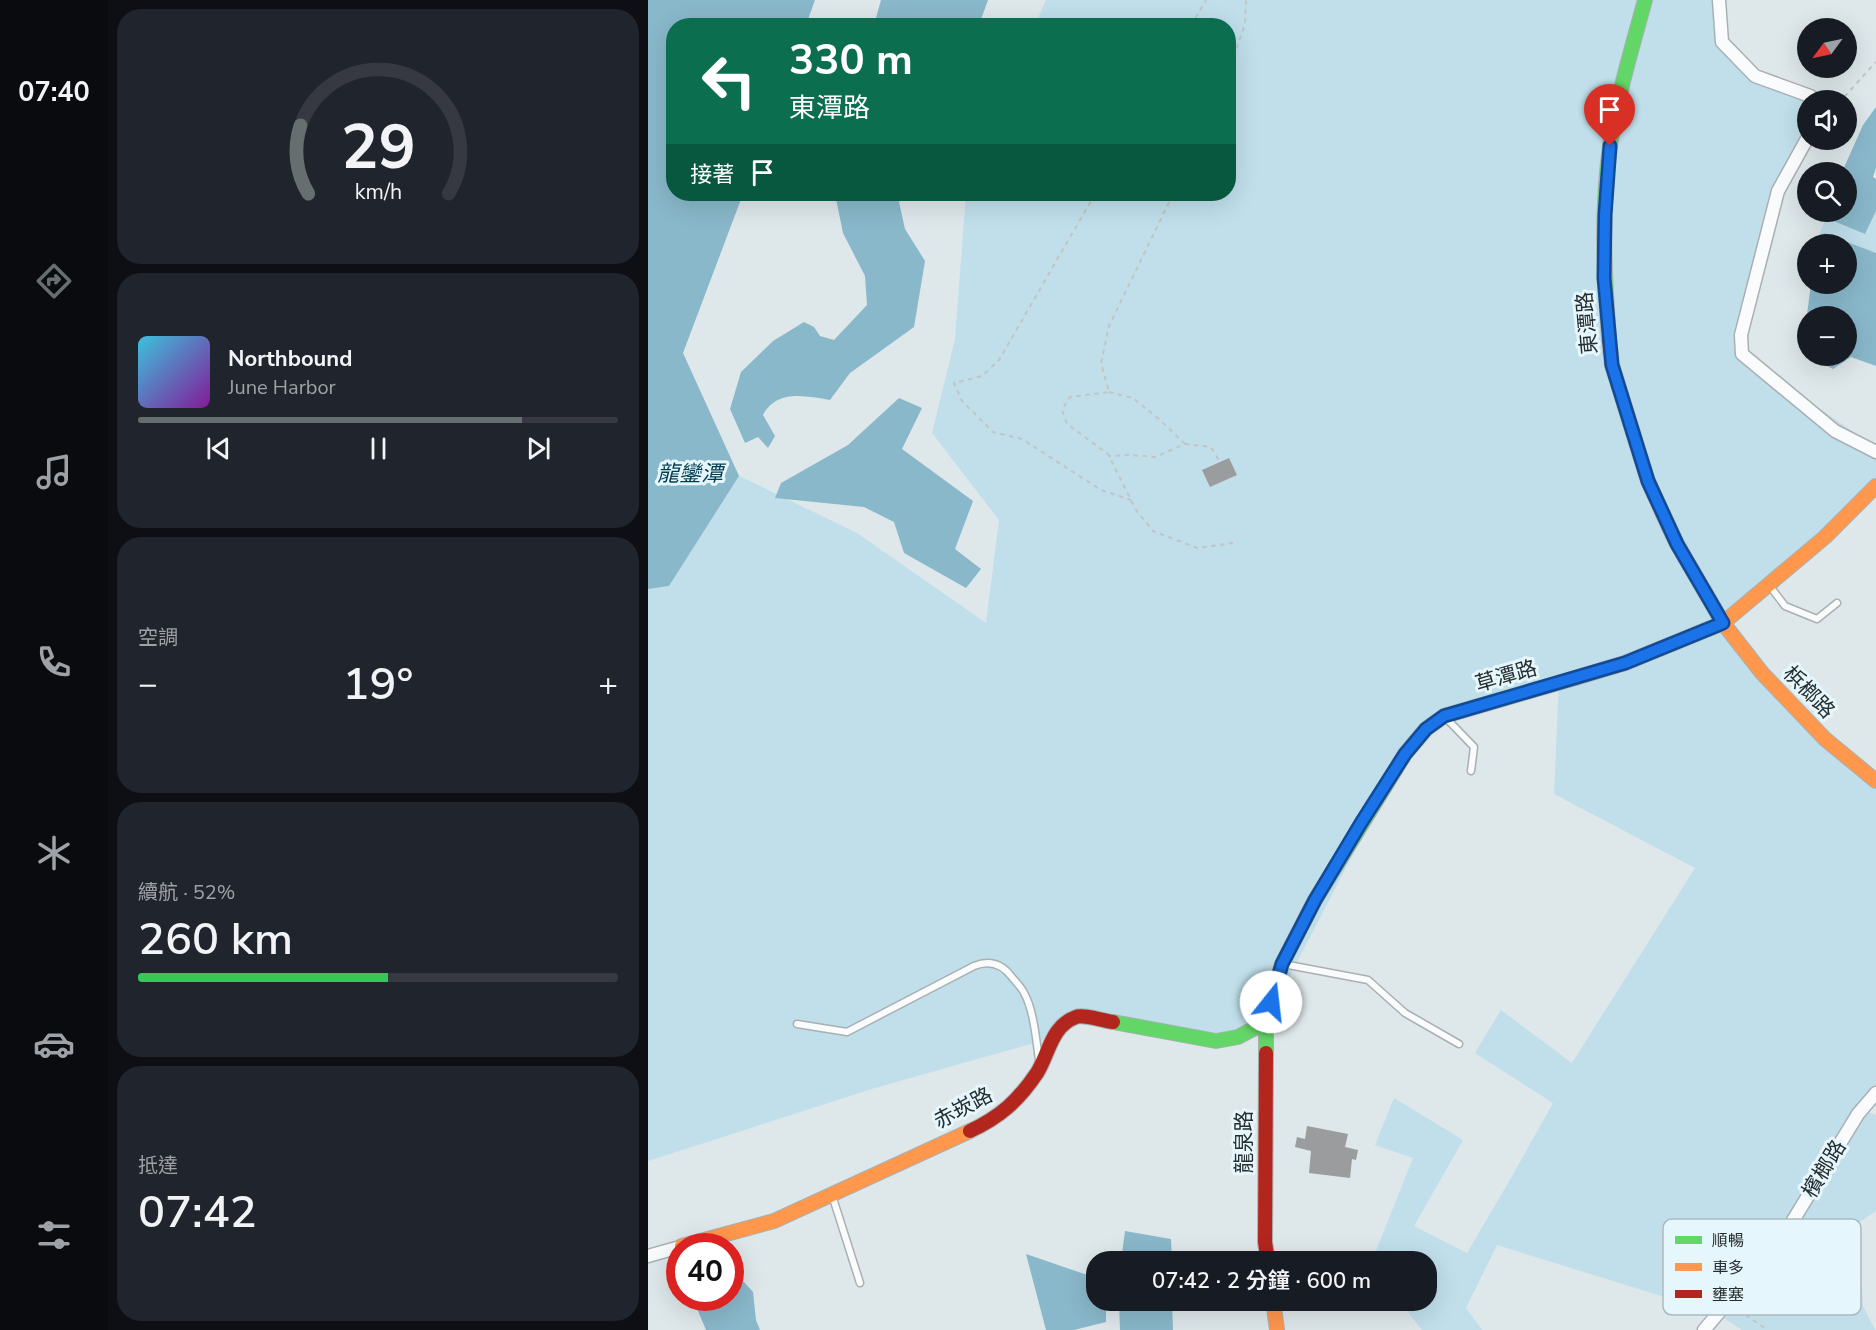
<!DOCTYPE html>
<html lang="zh-TW">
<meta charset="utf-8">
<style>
body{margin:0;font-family:"Nunito Sans","Noto Sans TC",sans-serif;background:#20242c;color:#f1f3f6;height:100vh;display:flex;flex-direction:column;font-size:22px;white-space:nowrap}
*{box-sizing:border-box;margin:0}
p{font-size:20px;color:#9ea1a6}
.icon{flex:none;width:33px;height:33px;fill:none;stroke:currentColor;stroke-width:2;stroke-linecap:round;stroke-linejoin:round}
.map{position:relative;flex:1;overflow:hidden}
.drawer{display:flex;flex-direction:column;gap:9px;padding:9px;background:#0d0f14;width:540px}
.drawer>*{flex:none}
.top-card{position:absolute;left:18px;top:18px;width:570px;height:183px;border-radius:24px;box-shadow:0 6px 24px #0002;background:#0b6e4f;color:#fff;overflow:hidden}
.needle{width:39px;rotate:237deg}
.controls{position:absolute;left:1149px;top:18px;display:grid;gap:12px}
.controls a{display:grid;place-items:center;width:60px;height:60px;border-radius:50%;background:#171b24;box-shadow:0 6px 24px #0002;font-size:30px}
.speed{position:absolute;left:18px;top:1233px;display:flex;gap:12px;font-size:30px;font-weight:700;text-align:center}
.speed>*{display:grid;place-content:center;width:78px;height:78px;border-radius:50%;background:#171b24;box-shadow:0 6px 24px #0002;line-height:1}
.speed .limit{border:9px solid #d22;background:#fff;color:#111}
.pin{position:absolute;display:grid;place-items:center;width:51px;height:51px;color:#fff;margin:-62px -26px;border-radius:50% 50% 50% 0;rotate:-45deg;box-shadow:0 0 6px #0007}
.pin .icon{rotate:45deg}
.me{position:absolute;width:66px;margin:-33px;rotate:16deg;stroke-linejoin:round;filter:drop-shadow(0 0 4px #0008)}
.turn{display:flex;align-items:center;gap:21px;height:126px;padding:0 24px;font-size:27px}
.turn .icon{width:78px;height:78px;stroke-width:2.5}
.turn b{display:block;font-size:42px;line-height:51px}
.then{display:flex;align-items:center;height:57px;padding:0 24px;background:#0003;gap:12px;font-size:22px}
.big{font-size:45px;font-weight:600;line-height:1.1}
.drawer .card{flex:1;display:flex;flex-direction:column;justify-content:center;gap:9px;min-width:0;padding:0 21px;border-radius:24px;background:#20242c}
.drawer .dial{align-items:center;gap:0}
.dial svg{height:156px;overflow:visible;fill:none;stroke:#363941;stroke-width:7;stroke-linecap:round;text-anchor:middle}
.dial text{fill:#f1f3f6;stroke:none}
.song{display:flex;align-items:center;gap:18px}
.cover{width:72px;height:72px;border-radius:9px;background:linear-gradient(135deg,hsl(190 70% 55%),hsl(290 70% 35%))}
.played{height:6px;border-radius:3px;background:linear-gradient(90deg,#666e70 80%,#363941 80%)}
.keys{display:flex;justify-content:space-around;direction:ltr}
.heat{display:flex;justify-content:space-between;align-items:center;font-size:33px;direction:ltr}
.charge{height:9px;border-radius:4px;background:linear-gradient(90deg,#34c759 52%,#363941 0)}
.trip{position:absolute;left:438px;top:1251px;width:351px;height:60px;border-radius:24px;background:#171b24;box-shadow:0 6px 24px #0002;font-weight:600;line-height:60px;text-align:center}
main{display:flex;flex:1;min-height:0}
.dock{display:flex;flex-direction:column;width:108px;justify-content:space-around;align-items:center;background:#090b0e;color:#9ea1a6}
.dock .icon{width:42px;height:42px}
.dock .selected{color:#666e70}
.dock b{font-size:27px;color:#f1f3f6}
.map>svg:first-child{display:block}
.green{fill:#c0dfeb}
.water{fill:#89b8ca}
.building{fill:#9a9c9e}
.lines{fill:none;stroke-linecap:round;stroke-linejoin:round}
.lane-casing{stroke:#a9b0b2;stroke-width:9}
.street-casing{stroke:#a9b0b2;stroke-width:15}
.fast-casing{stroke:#a9b0b2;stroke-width:16}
.slow-casing{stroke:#a9b0b2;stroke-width:16}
.jam-casing{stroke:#a9b0b2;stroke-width:16}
.path{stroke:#c1c5c5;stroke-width:2;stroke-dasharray:4.5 4.5;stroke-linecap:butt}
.lane{stroke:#fafbfc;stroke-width:6}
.street{stroke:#fafbfc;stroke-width:12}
.fast{stroke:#63d668;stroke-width:14}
.slow{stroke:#ff974d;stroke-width:14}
.jam{stroke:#b3261e;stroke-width:14}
.route-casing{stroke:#114b97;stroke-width:15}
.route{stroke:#1a73e8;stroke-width:10}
.labels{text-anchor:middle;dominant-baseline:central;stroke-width:6;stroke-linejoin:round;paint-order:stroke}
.street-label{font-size:21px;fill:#262d2f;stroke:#e5f6fd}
.water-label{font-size:22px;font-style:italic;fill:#033e4f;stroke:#e5f6fd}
.key{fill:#e5f6fd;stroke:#acbabf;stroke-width:1.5}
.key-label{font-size:16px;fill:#262d2f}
</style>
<main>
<nav class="dock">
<b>07:40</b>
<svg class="icon selected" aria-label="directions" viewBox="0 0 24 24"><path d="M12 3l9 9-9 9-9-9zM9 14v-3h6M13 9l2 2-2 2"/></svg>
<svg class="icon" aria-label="music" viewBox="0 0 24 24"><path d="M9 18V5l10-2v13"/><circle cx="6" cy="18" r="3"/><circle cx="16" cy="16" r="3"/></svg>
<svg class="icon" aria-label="phone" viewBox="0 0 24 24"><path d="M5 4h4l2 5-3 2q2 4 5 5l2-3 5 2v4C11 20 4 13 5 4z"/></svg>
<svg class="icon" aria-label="climate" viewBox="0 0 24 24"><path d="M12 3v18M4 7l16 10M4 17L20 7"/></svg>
<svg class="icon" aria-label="car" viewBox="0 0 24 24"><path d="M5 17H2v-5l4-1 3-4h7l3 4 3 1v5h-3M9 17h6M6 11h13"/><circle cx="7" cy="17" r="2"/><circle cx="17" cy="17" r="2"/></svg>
<svg class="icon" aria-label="filters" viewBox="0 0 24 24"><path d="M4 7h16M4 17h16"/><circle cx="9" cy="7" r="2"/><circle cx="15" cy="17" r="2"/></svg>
</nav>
<section class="drawer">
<div class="card dial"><svg viewBox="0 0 100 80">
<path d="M14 69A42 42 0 1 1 86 69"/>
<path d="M14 69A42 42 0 0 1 10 34" stroke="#666e70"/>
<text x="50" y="56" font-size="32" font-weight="700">29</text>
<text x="50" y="72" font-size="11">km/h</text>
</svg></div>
<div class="card">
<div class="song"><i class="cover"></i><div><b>Northbound</b><p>June Harbor</p></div></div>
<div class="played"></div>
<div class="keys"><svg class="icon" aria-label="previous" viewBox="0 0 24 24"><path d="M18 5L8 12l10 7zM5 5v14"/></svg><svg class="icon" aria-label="pause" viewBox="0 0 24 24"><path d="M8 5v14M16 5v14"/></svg><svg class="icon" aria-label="next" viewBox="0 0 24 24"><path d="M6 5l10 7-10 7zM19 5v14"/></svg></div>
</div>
<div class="card"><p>空調</p>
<div class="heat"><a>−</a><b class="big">19°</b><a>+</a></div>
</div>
<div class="card"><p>續航 · 52%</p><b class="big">260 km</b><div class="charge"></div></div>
<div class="card"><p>抵達</p><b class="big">07:42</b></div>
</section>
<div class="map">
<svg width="1228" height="1330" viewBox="0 0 1228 1330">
<rect width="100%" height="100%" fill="#dee7ea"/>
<path class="green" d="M398,0H1071L1074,42L1107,76L1160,100V140L1130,191L1094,354L1228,448V482L1075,623L1177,739L1228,774V1097L1216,1111L1228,1115V1211L1210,1223L1215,1306L1227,1330H1094L1068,1313L849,1245L818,1308L834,1330H774L751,1301L778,1300V1262L724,1261L765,1158L727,1145L746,1098L815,1140L766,1226L819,1253L863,1178L905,1103L827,1053L853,1010L924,1063L1047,868L906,794L911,682L797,716L757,754L618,1022L590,1037L417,1023L404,1038L227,1088L0,1161V589L21,586L91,476L209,533L338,623L351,520L284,433L307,339L318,194H580V26L387,25Z
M1228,211V253L1176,233L1169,240L1178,218L1217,234Z"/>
<path class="water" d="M0,0H167L158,25L26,26V194H95L35,353L91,476L21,586L0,589Z
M233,0H340L331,25H226Z
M1228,107V168L1225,177L1228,179V211L1217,234L1178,218L1180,212H1198V172H1194L1215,125Z
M187,194H256L251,202L257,229L277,261L266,327L202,373L182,400C157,396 129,389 115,415L127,436L120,448L110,437L97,443L82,409L93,372L125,341L156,322L166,327L172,336L186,340L219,305L217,276L195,233Z
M1176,233L1228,253V366L1203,357L1185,369L1160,356H1198V316H1160L1159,355L1154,352L1163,284H1198V244H1168L1169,240Z
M251,398L274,408L254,449L325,501L307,549L333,569L318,588L256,553L246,522L216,507L127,498L133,483L200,445Z
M477,1231L523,1239L524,1261H473Z
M83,1250L88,1262L87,1281L96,1282L105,1292L108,1320L112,1330H58L48,1306L47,1298H82Z
M378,1254L448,1278V1300L458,1301V1322L426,1330H398Z
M471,1301H524L525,1330H472Z"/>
<path class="building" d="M581,458L589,475L562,487L554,470Z
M659,1126L700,1134L697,1147L710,1150L708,1160L704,1159L702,1178L661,1173L663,1151L647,1147L649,1137L657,1139Z"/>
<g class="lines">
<g class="lane-casing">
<path id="lane" d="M1121,585L1137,606L1169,619L1189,603
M797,717L826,747L823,771
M635,964L720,980L757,1013L811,1044
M149,1024L199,1032L326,966C341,960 353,963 363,976C367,981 372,986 375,991C386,1009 388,1040 391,1060
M184,1195L212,1283"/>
</g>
<g class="street-casing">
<path id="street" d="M1071,0L1074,42L1107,76L1162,96L1168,100
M1160,137L1130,191L1093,335L1094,354L1187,431L1228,452
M0,1256L32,1247
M1056,1330L1079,1303L1102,1280L1138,1232L1210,1114L1228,1093"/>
</g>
<g class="fast-casing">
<path id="fast" d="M961,338C956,274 953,210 962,146C969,97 984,48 997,0
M465,1022L568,1041L590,1037L618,1022
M618,1053V1022L634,964L667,900L757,754L778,729L796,716L927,678"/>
</g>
<g class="slow-casing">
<path id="slow" d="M1015,514L1029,544L1075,623L1114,673L1177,739L1228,781
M927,678L977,663L1075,623L1177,537L1228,486
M34,1246L126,1221L322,1131
M625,1300L629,1330"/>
</g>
<g class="jam-casing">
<path id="jam" d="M961,338L964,365L1000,481L1015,514
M618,1053L617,1242L620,1262
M322,1131C352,1117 370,1101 389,1073C401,1054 403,1026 428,1017C435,1014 456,1021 465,1022"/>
</g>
<path class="path" d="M543,26L558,0
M580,74L597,24L598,0
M1188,100L1197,96L1228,62
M447,194L351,360L334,376L306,383L314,401L345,432L374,439L453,490L483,500
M525,194L461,326L453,363L461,392L422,397L414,410L419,424L460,454L488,510L505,531L549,548L585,543
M461,392L485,398L511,419L537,444L507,457L482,455L461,456
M537,444L563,447L572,462
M1090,1310L1120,1330"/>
<use href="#lane" class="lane"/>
<use href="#street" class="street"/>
<use href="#fast" class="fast"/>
<use href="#slow" class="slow"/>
<use href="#jam" class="jam"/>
</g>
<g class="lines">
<g class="route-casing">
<path id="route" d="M623,1002L634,964L667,900L713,823L757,754L778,729L796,716L977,663L1075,623L1029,544L1000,481L964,365L956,278L957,215L962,146"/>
</g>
<use href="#route" class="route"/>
</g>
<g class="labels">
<g class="street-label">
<text transform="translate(939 323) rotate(-95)">東潭路</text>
<text transform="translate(858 676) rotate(-16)">草潭路</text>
<text transform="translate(1161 692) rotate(46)">梹榔路</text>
<text transform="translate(315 1108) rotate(-28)">赤崁路</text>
<text transform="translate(596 1142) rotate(-90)">龍泉路</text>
<text transform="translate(1176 1169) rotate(-59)">檳榔路</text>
</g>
<g class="water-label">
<text x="42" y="474">龍鑾潭</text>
</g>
</g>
<rect x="1015" y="1219" width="198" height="96" rx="9" class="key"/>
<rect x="1027" y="1236" width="27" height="8" fill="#63d668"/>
<rect x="1027" y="1263" width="27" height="8" fill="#ff974d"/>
<rect x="1027" y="1290" width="27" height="8" fill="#b3261e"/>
<g class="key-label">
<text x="1064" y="1246">順暢</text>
<text x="1064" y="1273">車多</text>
<text x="1064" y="1300">壅塞</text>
</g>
</svg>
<div class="controls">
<a><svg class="needle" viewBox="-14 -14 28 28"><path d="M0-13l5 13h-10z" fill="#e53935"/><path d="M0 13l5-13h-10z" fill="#9ea1a6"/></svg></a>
<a><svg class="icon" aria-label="sound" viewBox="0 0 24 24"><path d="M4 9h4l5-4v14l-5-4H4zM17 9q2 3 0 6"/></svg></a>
<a><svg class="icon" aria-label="search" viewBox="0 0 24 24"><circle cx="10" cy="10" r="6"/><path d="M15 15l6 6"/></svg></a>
<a>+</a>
<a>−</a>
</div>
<div class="speed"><div class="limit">40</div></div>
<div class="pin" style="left:962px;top:146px;background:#d93025"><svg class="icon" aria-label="arrive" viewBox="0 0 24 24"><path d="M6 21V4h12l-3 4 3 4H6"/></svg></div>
<svg class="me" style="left:623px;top:1002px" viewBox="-20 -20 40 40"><circle r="19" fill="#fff"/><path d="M0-13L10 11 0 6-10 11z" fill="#1a73e8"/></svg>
<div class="trip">07:42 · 2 分鐘 · 600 m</div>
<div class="top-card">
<div class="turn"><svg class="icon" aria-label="left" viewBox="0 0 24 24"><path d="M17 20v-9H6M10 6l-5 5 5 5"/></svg><div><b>330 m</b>東潭路</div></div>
<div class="then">接著<svg class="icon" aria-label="arrive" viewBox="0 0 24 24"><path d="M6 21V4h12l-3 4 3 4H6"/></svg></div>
</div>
</div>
</main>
